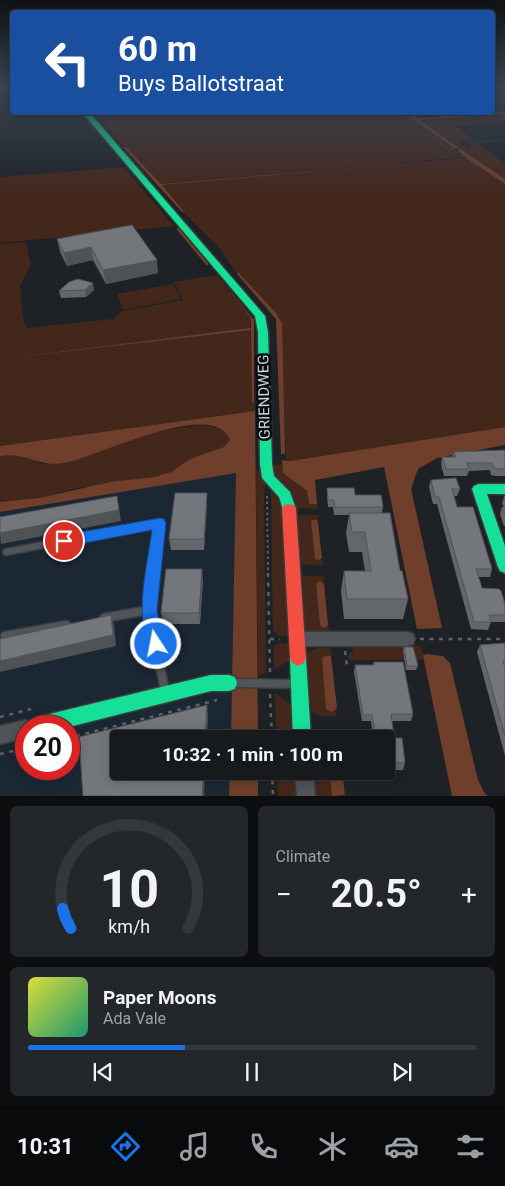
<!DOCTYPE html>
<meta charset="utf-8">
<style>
body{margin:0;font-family:Roboto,sans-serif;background:#23272a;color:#f1f3f6;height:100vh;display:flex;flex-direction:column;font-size:19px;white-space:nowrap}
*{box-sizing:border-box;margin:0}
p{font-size:16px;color:#9ea1a4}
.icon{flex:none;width:28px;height:28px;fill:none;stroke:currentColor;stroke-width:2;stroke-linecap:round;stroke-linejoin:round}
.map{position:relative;height:796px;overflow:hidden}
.panel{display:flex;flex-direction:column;gap:10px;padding:10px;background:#0c0e10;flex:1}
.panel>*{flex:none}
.banner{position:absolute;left:10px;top:10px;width:485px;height:105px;border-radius:5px;box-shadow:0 2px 12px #0003,0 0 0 1px #35383b;background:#1a4fa0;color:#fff;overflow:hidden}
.speed{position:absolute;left:15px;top:715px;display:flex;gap:10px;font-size:25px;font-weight:700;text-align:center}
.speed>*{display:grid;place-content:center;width:65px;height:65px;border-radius:50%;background:#161a1d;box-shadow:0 2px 12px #0003,0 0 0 1px #35383b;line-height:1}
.speed .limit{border:8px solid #d22;background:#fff;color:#111}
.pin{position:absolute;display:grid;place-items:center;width:42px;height:42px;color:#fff;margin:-21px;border:2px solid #fff;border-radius:50%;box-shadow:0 1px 5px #0007}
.me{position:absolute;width:55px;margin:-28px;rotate:349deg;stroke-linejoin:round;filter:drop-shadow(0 0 4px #0008)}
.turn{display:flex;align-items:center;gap:18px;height:105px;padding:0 25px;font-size:22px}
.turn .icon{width:65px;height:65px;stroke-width:2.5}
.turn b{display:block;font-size:35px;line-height:42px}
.big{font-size:38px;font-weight:700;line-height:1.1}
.panel .card{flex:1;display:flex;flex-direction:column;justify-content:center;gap:8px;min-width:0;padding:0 18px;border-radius:8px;background:#23272a}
.panel .dial{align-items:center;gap:0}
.dial svg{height:130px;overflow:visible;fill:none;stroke:#35383b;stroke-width:7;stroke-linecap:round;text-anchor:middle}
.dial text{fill:#f1f3f6;stroke:none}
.song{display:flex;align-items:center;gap:15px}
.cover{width:60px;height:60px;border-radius:8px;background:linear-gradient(135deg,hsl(60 70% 55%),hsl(160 70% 35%))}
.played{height:5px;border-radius:2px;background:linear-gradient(90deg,#1a73e8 35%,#35383b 35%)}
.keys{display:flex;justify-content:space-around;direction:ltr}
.heat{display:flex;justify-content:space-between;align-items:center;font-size:28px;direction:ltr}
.panel .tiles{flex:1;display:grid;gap:10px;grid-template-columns:1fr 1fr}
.card:last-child{grid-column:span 2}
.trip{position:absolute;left:110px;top:730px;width:285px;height:50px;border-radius:5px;background:#161a1d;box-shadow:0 2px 12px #0003,0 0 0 1px #35383b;font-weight:700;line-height:50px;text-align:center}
.tab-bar{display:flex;height:80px;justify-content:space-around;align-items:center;background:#090a0c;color:#9ea1a4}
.tab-bar .icon{width:35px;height:35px}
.tab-bar .current{color:#1a73e8}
.tab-bar b{font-size:22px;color:#f1f3f6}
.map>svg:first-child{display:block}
.built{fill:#1c2734;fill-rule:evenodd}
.green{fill:#44271b}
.water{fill:#6f3f2b}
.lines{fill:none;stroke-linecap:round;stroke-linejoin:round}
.stream{stroke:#6f3f2b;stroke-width:2.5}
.lane-far1-casing{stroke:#383c3f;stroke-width:9}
.lane-casing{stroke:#383c3f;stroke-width:11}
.street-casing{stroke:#383c3f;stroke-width:3}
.fast-casing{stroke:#383c3f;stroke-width:3}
.jam-casing{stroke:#383c3f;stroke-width:3}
.path-far2{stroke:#5f6164;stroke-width:1;stroke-dasharray:1 2;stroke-linecap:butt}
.path-far1{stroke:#5f6164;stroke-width:2;stroke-dasharray:2.5 3;stroke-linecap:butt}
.path{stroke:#5f6164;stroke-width:2.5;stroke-dasharray:4 5.5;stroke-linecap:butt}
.lane-far1{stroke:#515458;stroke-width:6}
.lane{stroke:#515458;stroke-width:8}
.street{fill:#515458;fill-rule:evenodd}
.fast{fill:#16e098;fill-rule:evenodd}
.jam{fill:#f24e42;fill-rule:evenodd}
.wall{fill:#63666a}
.shaded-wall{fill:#505356}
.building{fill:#73777b;stroke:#505356}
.route{fill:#1a73e8;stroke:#114b97}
.labels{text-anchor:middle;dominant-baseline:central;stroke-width:5;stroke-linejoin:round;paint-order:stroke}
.street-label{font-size:15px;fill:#cdd2d9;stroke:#080b0f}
</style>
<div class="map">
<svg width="505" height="796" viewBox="0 0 505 796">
<rect width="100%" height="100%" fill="#1e2227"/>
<path class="built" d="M241,471L243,739H119V771H243V796H0V512ZM26,726H69V769H26Z"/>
<path class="green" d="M95,113H404L466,157L161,184L124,147Z
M505,114V122L456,126L474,140L459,142L464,147L459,148L420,120Z
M477,143L505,163V179L461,149L469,148V144Z
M466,158L505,184V427L290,461L286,459L281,352L282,323L276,313L233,268L217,245L183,212L162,185Z
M124,167L174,226L0,243V177Z
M26,242L31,265L20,286L23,318L27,328L113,319L123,311L183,300L174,282L217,275L251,318L252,322L250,329L21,356L251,330L255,411L0,446V244Z
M173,284L181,299L123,310L117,294Z
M201,425C214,427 225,427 230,440L224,447L190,459L171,472L154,477L72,489L39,498L0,502V456L13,454L23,455L43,464L165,430Z
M282,464L283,473L307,491L309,504H317V509L297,508L273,478L269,466Z
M263,469L266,481L264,492L266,673L258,676L256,471Z
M271,489L282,497L289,636H279L273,631Z
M299,515H318V523L317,520L311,522L315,558L319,560L322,558L323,566L299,564L296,517Z
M304,576H324V584L320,581L325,627L328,625L330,633L309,632L304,628L300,577Z
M279,643L290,644L291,660L274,669V647Z
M410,645L421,646L424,660H349V653L353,652L352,646Z
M318,648H328L331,650V656H327L326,709L332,712L337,708L336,716H318L311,710L306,653Z
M275,693L293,706L294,739H276Z
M277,771H296L297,796H278Z
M313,771H330L333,796H315Z"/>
<path class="water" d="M505,112V114L420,120L459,148H454L404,113H409L418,118Z
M123,147H126L161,184L466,158L457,150L461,149L505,179V184L466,158L162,185L184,212H182Z
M238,272L276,313L282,323L285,454H281L276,319L237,274Z
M218,276L254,320V403L252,402L251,330L0,359L251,328V318Z
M255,411L258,739H231L236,473L0,512V502L39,498L110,482L154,477L171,472L190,459L224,447L230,440C213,396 93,460 63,463C37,467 27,452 0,456V446Z
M505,427V445L437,458L418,469L411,489L442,628L417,629L384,467L315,480L317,504H309L307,491L283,473L282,460L290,461Z
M313,520H317L318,523L322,558L319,560L315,559L311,521Z
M320,581L324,584L328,625L325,628L320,625L316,583Z
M427,654L443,656L450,663L478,780L485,794L488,796H452L423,655Z
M327,656H331L337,708L332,712L326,709L322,657Z
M230,771H258V796H229Z
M330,771H342L345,795L332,796Z"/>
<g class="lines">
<path class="stream" d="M178,229L207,264"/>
<g class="lane-far1-casing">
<path id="lane-far1" d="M6,552L160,523L154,574"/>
</g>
<g class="lane-casing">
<path id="lane" d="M154,573L149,610L165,691
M104,618L149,610
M5,636L66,625
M234,683L295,684"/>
</g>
<g class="street-casing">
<path id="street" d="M297,632H407L413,634L415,639L413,644L407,646H297L291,644L289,639L291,634Z
M26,720L32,723L34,726H26V738L0,744V726Z
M295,771H313L315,796H297Z"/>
</g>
<g class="fast-casing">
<path id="fast" d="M82,112H89L265,316L268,332L272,464L274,476L290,492L296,509L294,513L289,514L284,513L279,497L262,478L260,464L258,332L255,316Z
M479,484H505V494H487L505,546V573L500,571L498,567L472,489L474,486Z
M298,650L304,653L306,658L311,739H293L290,658L292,653Z
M211,675H229L235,677L237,683L235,689L229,691H211L69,727L28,726L31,720L37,717Z"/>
</g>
<g class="jam-casing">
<path id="jam" d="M289,504L294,505L296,509L306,658L304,663L298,666L292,663L290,658L282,509L284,505Z"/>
</g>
<path class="path-far2" d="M399,112L449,149L465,148L466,143L500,140"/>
<path class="path-far1" d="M267,496L268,574"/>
<path class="path" d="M268,573L270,674
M270,639H280
M420,639H505
M345,651L347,666
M270,694L272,739
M0,717L31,709
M76,736L217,700
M0,754L26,748
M272,771L273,796"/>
<use href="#lane-far1" class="lane-far1"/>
<use href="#lane" class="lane"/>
<use href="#street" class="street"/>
<use href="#fast" class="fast"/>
<use href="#jam" class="jam"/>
</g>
<path class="wall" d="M132,225L158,273L106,284L93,260L67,266L60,252L57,239Z
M94,290L86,297L61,298L59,291Z
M505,450V476H495L491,475L490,470L469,471L467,476H444L441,465L442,457H452L454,452Z
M431,480L460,489L457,496H454L457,507L492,569L490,577H478L482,588L505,604V622H491L488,630L471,629L437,504H433L429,487Z
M327,488L355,495L383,507L382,513L408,599L403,619H344L341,591L344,571H365L362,552H349L346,533L349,515H334L333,507H328L327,495Z
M207,493V504L204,550H171L169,539Z
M505,495V526H504L500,514L502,507H504L502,503Z
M203,580L200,624H163L161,613Z
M505,643V756L477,652L480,645Z
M404,647L418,666L416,670H406L403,651Z
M374,662L413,714L411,721H392L394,738L405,763L403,770H386V739L373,738L371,721H362L354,672L355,665H373Z"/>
<path class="shaded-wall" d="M91,247L93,260L67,266L64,253Z
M157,260L158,273L106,284L103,270Z
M93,283L94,290L86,297L85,290Z
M207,493V504L204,550V539Z
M117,496L121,521L1,544L0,533Z
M202,569L203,580L200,624L199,613Z
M111,615L114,626L116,646L0,672V661Z
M207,705L208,716L207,739H205Z
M204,771H205L204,796H202Z"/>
<path class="building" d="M132,225L157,260L103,270L91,247L64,253L57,239Z
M78,279L93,283L85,290L59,291L69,282Z
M505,450V469H497L494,467L492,463H467L469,469H446L442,457H456L454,452Z
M456,478L460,489H452L457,507H473L492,569H476L482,588L499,589L501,591L505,604V615H489L491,622H474L439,497H435L431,480Z
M327,488H354L355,495H381L383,507H335L334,500H328Z
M175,493H207L204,539H169Z
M117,496L119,510L0,533V517Z
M502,507H505V514Z
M349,513H390L400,571H402L408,599H347L344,571H371L365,532H352Z
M166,569H202L199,613H161Z
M111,615L113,635L0,661V639Z
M505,643V661H503L505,668V736L480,645Z
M404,647H413L418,666H407Z
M374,662H403L413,714H391L394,738H402L405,763H386V739H364L376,738L372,715H363L355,665H374Z
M207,705L205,739H119V771H204L202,796H83L79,737Z"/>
<linearGradient id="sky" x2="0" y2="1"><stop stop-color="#101315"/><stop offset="0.44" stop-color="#3b4452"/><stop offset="1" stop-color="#3b4452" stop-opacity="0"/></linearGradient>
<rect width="505" height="197" fill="url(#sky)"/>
<path class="route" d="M160,518L164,519L166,523L157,610L164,644L161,649L156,651L150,649C134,613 147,568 152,530L64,547L59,545L57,541L59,537L64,535Z"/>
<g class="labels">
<g class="street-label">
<text transform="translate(264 397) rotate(-91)">GRIENDWEG</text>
</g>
</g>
</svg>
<div class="speed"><div class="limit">20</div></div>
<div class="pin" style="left:64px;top:541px;background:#d93025"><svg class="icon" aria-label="arrive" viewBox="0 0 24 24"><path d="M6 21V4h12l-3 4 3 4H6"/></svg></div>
<svg class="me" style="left:156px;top:644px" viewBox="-20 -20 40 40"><circle r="17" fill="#1a73e8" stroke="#fff" stroke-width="3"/><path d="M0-11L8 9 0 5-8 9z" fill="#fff"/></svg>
<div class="trip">10:32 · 1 min · 100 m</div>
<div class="banner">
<div class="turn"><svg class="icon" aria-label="left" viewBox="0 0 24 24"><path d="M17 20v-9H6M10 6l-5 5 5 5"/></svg><div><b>60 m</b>Buys Ballotstraat</div></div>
</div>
</div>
<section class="panel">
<div class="tiles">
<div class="card dial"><svg viewBox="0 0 100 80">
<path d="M14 69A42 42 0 1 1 86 69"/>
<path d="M14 69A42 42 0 0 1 9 57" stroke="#1a73e8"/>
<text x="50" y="56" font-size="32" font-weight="700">10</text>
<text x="50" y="72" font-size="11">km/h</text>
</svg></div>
<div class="card"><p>Climate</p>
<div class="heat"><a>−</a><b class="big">20.5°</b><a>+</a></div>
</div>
<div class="card">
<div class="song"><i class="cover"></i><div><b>Paper Moons</b><p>Ada Vale</p></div></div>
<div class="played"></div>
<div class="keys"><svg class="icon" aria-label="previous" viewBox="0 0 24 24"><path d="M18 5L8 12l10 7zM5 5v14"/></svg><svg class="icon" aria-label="pause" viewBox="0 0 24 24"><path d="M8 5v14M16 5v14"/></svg><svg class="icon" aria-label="next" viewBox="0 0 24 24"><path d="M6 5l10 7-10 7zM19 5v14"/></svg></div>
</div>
</div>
</section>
<nav class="tab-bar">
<b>10:31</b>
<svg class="icon current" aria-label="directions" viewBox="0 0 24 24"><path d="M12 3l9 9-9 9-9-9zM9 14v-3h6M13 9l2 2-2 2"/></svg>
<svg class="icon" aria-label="music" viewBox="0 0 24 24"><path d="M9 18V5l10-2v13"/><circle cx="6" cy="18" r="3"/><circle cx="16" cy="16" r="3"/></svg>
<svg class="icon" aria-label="phone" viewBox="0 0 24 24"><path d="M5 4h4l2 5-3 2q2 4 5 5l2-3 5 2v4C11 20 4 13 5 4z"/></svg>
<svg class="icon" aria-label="climate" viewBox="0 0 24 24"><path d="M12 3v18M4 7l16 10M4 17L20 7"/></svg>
<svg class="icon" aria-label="car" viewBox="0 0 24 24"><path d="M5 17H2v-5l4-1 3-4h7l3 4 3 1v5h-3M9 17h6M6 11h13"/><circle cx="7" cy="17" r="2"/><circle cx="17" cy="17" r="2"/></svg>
<svg class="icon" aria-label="filters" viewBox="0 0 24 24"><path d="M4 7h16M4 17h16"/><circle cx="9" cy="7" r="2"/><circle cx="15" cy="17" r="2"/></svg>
</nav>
